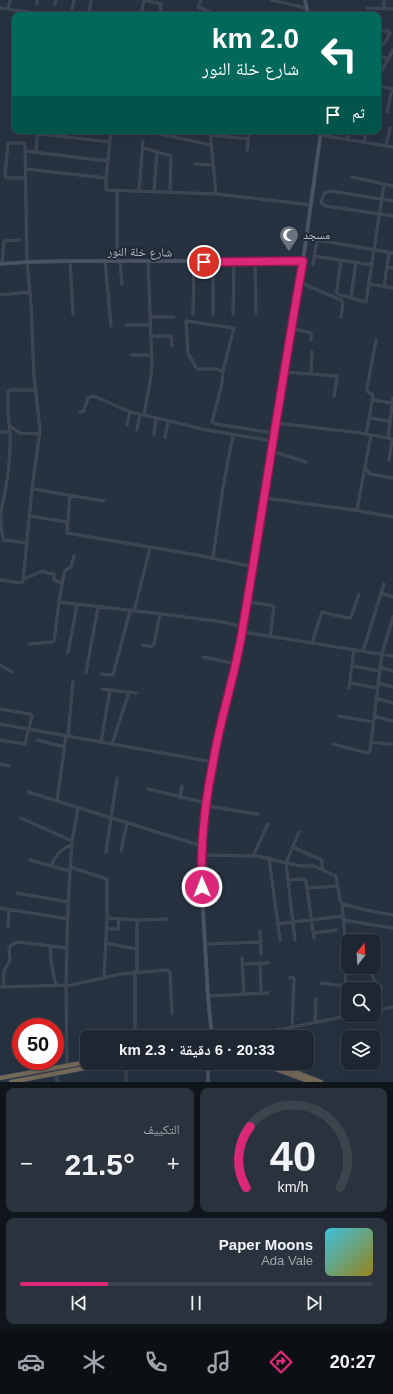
<!DOCTYPE html>
<html lang="ar">
<meta charset="utf-8">
<style>
body{margin:0;font-family:Helvetica,"Noto Naskh Arabic",sans-serif;background:#2a323d;color:#f1f3f6;direction:rtl;height:100vh;display:flex;flex-direction:column;font-size:15px;white-space:nowrap}
*{box-sizing:border-box;margin:0}
p{font-size:13px;color:#a0a5ab}
.icon{flex:none;width:22px;height:22px;fill:none;stroke:currentColor;stroke-width:2;stroke-linecap:round;stroke-linejoin:round}
.map{position:relative;height:1082px;overflow:hidden;direction:ltr}
.panel{display:flex;flex-direction:column;gap:6px;padding:6px;background:#10151b;flex:1}
.panel>*{flex:none}
.top-card{position:absolute;left:12px;top:12px;width:369px;height:122px;border-radius:8px;box-shadow:0 4px 16px #0002,0 0 0 1px #3b434d;direction:rtl;background:#00695c;color:#fff;overflow:hidden}
.needle{width:26px;rotate:17deg}
.tools{position:absolute;left:341px;top:934px;display:grid;gap:8px}
.tools a{display:grid;place-items:center;width:40px;height:40px;border-radius:8px;background:#1d2631;box-shadow:0 4px 16px #0002,0 0 0 1px #3b434d;font-size:20px}
.speed{position:absolute;left:12px;top:1018px;display:flex;gap:8px;font-size:20px;font-weight:700;text-align:center}
.speed>*{display:grid;place-content:center;width:52px;height:52px;border-radius:50%;background:#1d2631;box-shadow:0 4px 16px #0002,0 0 0 1px #3b434d;line-height:1}
.speed .limit{border:6px solid #d22;background:#fff;color:#111}
.pin{position:absolute;display:grid;place-items:center;width:34px;height:34px;color:#fff;margin:-17px;border:2px solid #fff;border-radius:50%;box-shadow:0 1px 4px #0007}
.me{position:absolute;width:44px;margin:-22px;rotate:359deg;stroke-linejoin:round;filter:drop-shadow(0 0 3px #0008)}
.turn{display:flex;align-items:center;gap:14px;height:84px;padding:0 16px;font-size:18px}
.turn .icon{width:52px;height:52px;stroke-width:2.5}
.turn b{display:block;font-size:28px;line-height:34px}
.then{display:flex;align-items:center;height:38px;padding:0 16px;background:#0003;gap:8px;font-size:15px}
.big{font-size:30px;font-weight:800;line-height:1.1}
.panel .widget{flex:1;display:flex;flex-direction:column;justify-content:center;gap:6px;min-width:0;padding:0 14px;border-radius:8px;background:#2a323d}
.panel .dial{align-items:center;gap:0}
.dial svg{height:104px;overflow:visible;fill:none;stroke:#3b434d;stroke-width:7;stroke-linecap:round;text-anchor:middle}
.dial text{fill:#f1f3f6;stroke:none}
.song{display:flex;align-items:center;gap:12px}
.cover{width:48px;height:48px;border-radius:6px;background:linear-gradient(135deg,hsl(190 70% 55%),hsl(50 70% 35%))}
.played{height:4px;border-radius:2px;background:linear-gradient(90deg,#db2777 25%,#3b434d 25%)}
.keys{display:flex;justify-content:space-around;direction:ltr}
.heat{display:flex;justify-content:space-between;align-items:center;font-size:22px;direction:ltr}
.panel .tiles{flex:1;display:grid;gap:6px;grid-template-columns:1fr 1fr}
.widget:last-child{grid-column:span 2}
.trip{position:absolute;left:80px;top:1030px;width:234px;height:40px;border-radius:8px;background:#1d2631;box-shadow:0 4px 16px #0002,0 0 0 1px #3b434d;font-weight:800;line-height:40px;text-align:center;direction:rtl}
.tab-bar{display:flex;height:64px;justify-content:space-around;align-items:center;background:#0c0f14;color:#a0a5ab}
.tab-bar .icon{width:28px;height:28px}
.tab-bar .on{color:#db2777}
.tab-bar b{font-size:18px;color:#f1f3f6}
.map>svg:first-child{display:block}
.lines{fill:none;stroke-linecap:round;stroke-linejoin:round}
.street-casing{stroke:#454d5a;stroke-width:3}
.secondary-casing{stroke:#454d5a;stroke-width:4}
.highway-casing{stroke:#464f5b;stroke-width:5}
.street{stroke:#3b4451;stroke-width:2}
.secondary{stroke:#4a5363;stroke-width:3}
.highway{stroke:#766a59;stroke-width:4}
.route-casing{stroke:#8e194d;stroke-width:10}
.route{stroke:#db2777;stroke-width:7}
.labels{text-anchor:middle;dominant-baseline:central;stroke-width:4;stroke-linejoin:round;paint-order:stroke}
.poi-label{font-size:12px;fill:#b8bfcb;stroke:#202936;text-anchor:start}
.street-label{font-size:12px;fill:#b8bfcb;stroke:#202936}
</style>
<div class="map">
<svg width="393" height="1082" viewBox="0 0 393 1082">
<rect width="100%" height="100%" fill="#273241"/>
<g class="lines">
<g class="street-casing">
<path id="street" d="M144,0L161,4L160,15
M201,0L198,7L212,13
M271,0L306,8
M37,4V0
M55,4L56,0
M0,8L47,15
M367,8L393,9
M8,9L10,0
M72,9L74,0
M384,9V0
M89,15L91,0
M141,15L144,0
M378,31H388L390,33L385,43L378,44
M378,55L388,59
M378,78L393,50
M378,86L393,89
M387,112L392,89
M111,131L106,178V190L216,194L312,205
M210,131L216,194
M150,132L211,145
M210,135L248,139
M320,135L393,147
M348,140L350,131
M364,143L366,131
M386,146L390,128
M143,148L171,156L170,192
M247,150L249,131
M25,151L107,161
M36,152L37,136L40,134L110,142
M195,164L213,165
M26,169L106,178
M352,177L393,186
M117,191V261
M139,191L143,141
M154,191L157,151
M393,201L331,191L324,193L321,203L326,206L393,216
M306,238L393,253
M314,256L372,265
M341,260L337,288V293L340,295L366,302L384,184
M70,261L73,314
M105,261L111,326
M120,261L122,284
M255,262L256,314
M2,264L4,241L20,240
M313,264L317,241
M387,267L393,268
M299,282L341,300L343,303L341,317
M369,284L393,288
M384,287L389,252
M0,295L30,292
M351,298L356,262
M193,314L194,262
M213,314V262
M233,314L234,262
M150,317H174
M126,325H150
M291,328L311,333V340
M151,336H171L172,346
M131,355H151
M223,371L214,369H198L196,368L188,353L186,321L234,328L223,371L222,384L212,422L216,424L274,433
M284,372L337,376V378L334,396
M311,373L312,352
M372,400L392,403
M80,412L84,411L88,398L94,396L130,412L182,424L201,429L273,441
M144,415L151,376L152,364L148,261
M369,418L390,421
M276,423L361,433L393,439
M127,425L130,412
M11,427L20,433L39,434
M137,430L140,414
M0,432H10C11,457 8,479 3,502C0,512 0,530 4,540L27,543
M10,432L8,413V392L10,390H36
M154,434L156,419
M366,434L373,397L372,394L367,391V388L376,340
M165,437L168,421
M388,438L393,398
M271,451L306,462
M389,460L392,439
M365,468L370,474L393,478
M33,489L104,501
M70,495L67,533L197,555L254,567
M265,498L354,510L393,517
M357,510L371,435
M30,516L67,522
M213,558L223,487L233,435
M24,578H27L42,571L47,573L54,574V580L62,583
M0,580L21,583L23,581L32,489L40,430L34,376L31,304L27,262L25,145L24,143H8L5,175L6,178H25
M381,593L393,597
M59,602L64,573L66,570L71,567L74,556
M248,602L271,605L274,607L270,637
M134,611L150,548
M243,632L393,656
M312,643L322,612L347,618L351,617L359,594
M29,644L52,642L54,641L59,602L162,614L223,622L243,627
M143,645L152,647L154,644L160,614
M363,651L384,584
M68,652L77,605
M203,657L236,664
M0,665L12,672
M352,666L380,671
M380,667L393,671
M86,673L98,607
M101,674L113,675L130,611
M350,683L378,688
M378,683L393,687
M349,688L354,649
M102,689L136,693
M376,698L393,703
M0,709L30,714L32,716L25,744L0,740
M339,716L373,722
M374,716L393,721
M0,724L213,762
M68,736L73,682
M37,740L65,747
M101,742L110,690
M371,742L391,744
M112,744L129,692
M333,744L367,753L370,751L382,654L393,617
M0,764L9,766
M148,789L207,803
M28,792L202,846
M180,798L182,786
M57,801L66,736
M207,806L258,814
M21,818L72,841L78,808
M292,847L320,859L322,861V869
M121,851L127,823
M106,852L117,778
M202,855L257,856L300,866H314L336,876L340,900L342,904L347,962L345,986L341,1017
M253,856L268,824
M269,858L280,940
M30,860L70,871
M51,866C55,855 61,849 71,845
M70,867L107,879V918
M288,880L304,879L306,881L314,938
M308,888L338,886
M17,893L68,902
M342,904L366,910L393,915
M0,908L68,919
M343,920L392,928
M277,924L343,916
M8,927L9,910
M106,929H118L119,919
M260,931L261,954
M313,933L336,930
M295,940L286,863L299,832
M106,943L136,949
M205,944L261,942
M50,946L51,961L55,982L57,985
M242,958L244,994
M260,963L261,993
M242,964L269,963
M372,967C372,977 373,981 381,987V991L376,1001V1010
M137,972V920L167,919
M104,977L107,918L137,920
M289,978L293,977L294,979L292,1027
M321,983L345,986
M0,987L72,985L120,974L167,970L170,972L172,1014
M3,987L4,971L10,960L9,949L11,945L18,942L67,948
M208,996L268,993
M374,1011L393,1007
M315,1022L316,999
M135,1037V972
M243,1037L352,1015
M126,1063V1082
M67,1066L66,985L68,902L72,841
M56,1074L57,1082
M56,1079L59,1082"/>
</g>
<g class="secondary-casing">
<path id="secondary" d="M305,0L308,15
M0,264L27,262L70,261H303
M212,1037L208,997L201,875L202,846L207,803L213,762L236,664L253,573L273,441L304,254L321,131
M208,1082V1063"/>
</g>
<g class="highway-casing">
<path id="highway" d="M208,1037L209,1034
M259,1063L311,1082
M273,1063L321,1082
M210,1068L211,1063
M0,1078L87,1062
M11,1082L111,1063"/>
</g>
<use href="#street" class="street"/>
<use href="#secondary" class="secondary"/>
<use href="#highway" class="highway"/>
</g>
<g class="lines">
<g class="route-casing">
<path id="route" d="M202,887C200,846 205,803 213,763C220,719 235,676 242,632C263,509 281,385 303,261L204,262"/>
</g>
<use href="#route" class="route"/>
</g>
<defs>
<g id="mosque-pin" transform="scale(1)"><path d="M0 17L-7.5 6A9.5 9.5 0 1 1 7.5 6Z" fill="#6b7280" stroke="#202936"/><path d="M3.5-4.9A6 6 0 1 0 3.5 4.9A5 5 0 1 1 3.5-4.9Z" fill="#fff"/></g>
</defs>
<g fill-rule="evenodd">
<use href="#mosque-pin" x="289" y="235"/>
</g>
<g class="labels">
<g class="poi-label">
<text x="303" y="235">مسجد</text>
</g>
<g class="street-label">
<text transform="translate(140 252) rotate(1)">شارع خلة النور</text>
</g>
</g>
</svg>
<div class="tools">
<a><svg class="needle" viewBox="-14 -14 28 28"><path d="M0-13l5 13h-10z" fill="#e53935"/><path d="M0 13l5-13h-10z" fill="#a0a5ab"/></svg></a>
<a><svg class="icon" aria-label="search" viewBox="0 0 24 24"><circle cx="10" cy="10" r="6"/><path d="M15 15l6 6"/></svg></a>
<a><svg class="icon" aria-label="layers" viewBox="0 0 24 24"><path d="M12 4l9 5-9 5-9-5zM3 14l9 5 9-5"/></svg></a>
</div>
<div class="speed"><div class="limit">50</div></div>
<div class="pin" style="left:204px;top:262px;background:#d93025"><svg class="icon" aria-label="arrive" viewBox="0 0 24 24"><path d="M6 21V4h12l-3 4 3 4H6"/></svg></div>
<svg class="me" style="left:202px;top:887px" viewBox="-20 -20 40 40"><circle r="17" fill="#db2777" stroke="#fff" stroke-width="3"/><path d="M0-11L8 9 0 5-8 9z" fill="#fff"/></svg>
<div class="trip">20:33 · 6 دقيقة · 2.3 km</div>
<div class="top-card">
<div class="turn"><svg class="icon" aria-label="left" viewBox="0 0 24 24"><path d="M17 20v-9H6M10 6l-5 5 5 5"/></svg><div><b>2.0 km</b>شارع خلة النور</div></div>
<div class="then">ثم<svg class="icon" aria-label="arrive" viewBox="0 0 24 24"><path d="M6 21V4h12l-3 4 3 4H6"/></svg></div>
</div>
</div>
<section class="panel">
<div class="tiles">
<div class="widget dial"><svg viewBox="0 0 100 80">
<path d="M14 69A42 42 0 1 1 86 69"/>
<path d="M14 69A42 42 0 0 1 17 22" stroke="#db2777"/>
<text x="50" y="56" font-size="32" font-weight="700">40</text>
<text x="50" y="72" font-size="11">km/h</text>
</svg></div>
<div class="widget"><p>التكييف</p>
<div class="heat"><a>−</a><b class="big">21.5°</b><a>+</a></div>
</div>
<div class="widget">
<div class="song"><i class="cover"></i><div><b>Paper Moons</b><p>Ada Vale</p></div></div>
<div class="played"></div>
<div class="keys"><svg class="icon" aria-label="previous" viewBox="0 0 24 24"><path d="M18 5L8 12l10 7zM5 5v14"/></svg><svg class="icon" aria-label="pause" viewBox="0 0 24 24"><path d="M8 5v14M16 5v14"/></svg><svg class="icon" aria-label="next" viewBox="0 0 24 24"><path d="M6 5l10 7-10 7zM19 5v14"/></svg></div>
</div>
</div>
</section>
<nav class="tab-bar">
<b>20:27</b>
<svg class="icon on" aria-label="directions" viewBox="0 0 24 24"><path d="M12 3l9 9-9 9-9-9zM9 14v-3h6M13 9l2 2-2 2"/></svg>
<svg class="icon" aria-label="music" viewBox="0 0 24 24"><path d="M9 18V5l10-2v13"/><circle cx="6" cy="18" r="3"/><circle cx="16" cy="16" r="3"/></svg>
<svg class="icon" aria-label="phone" viewBox="0 0 24 24"><path d="M5 4h4l2 5-3 2q2 4 5 5l2-3 5 2v4C11 20 4 13 5 4z"/></svg>
<svg class="icon" aria-label="climate" viewBox="0 0 24 24"><path d="M12 3v18M4 7l16 10M4 17L20 7"/></svg>
<svg class="icon" aria-label="car" viewBox="0 0 24 24"><path d="M5 17H2v-5l4-1 3-4h7l3 4 3 1v5h-3M9 17h6M6 11h13"/><circle cx="7" cy="17" r="2"/><circle cx="17" cy="17" r="2"/></svg>
</nav>
